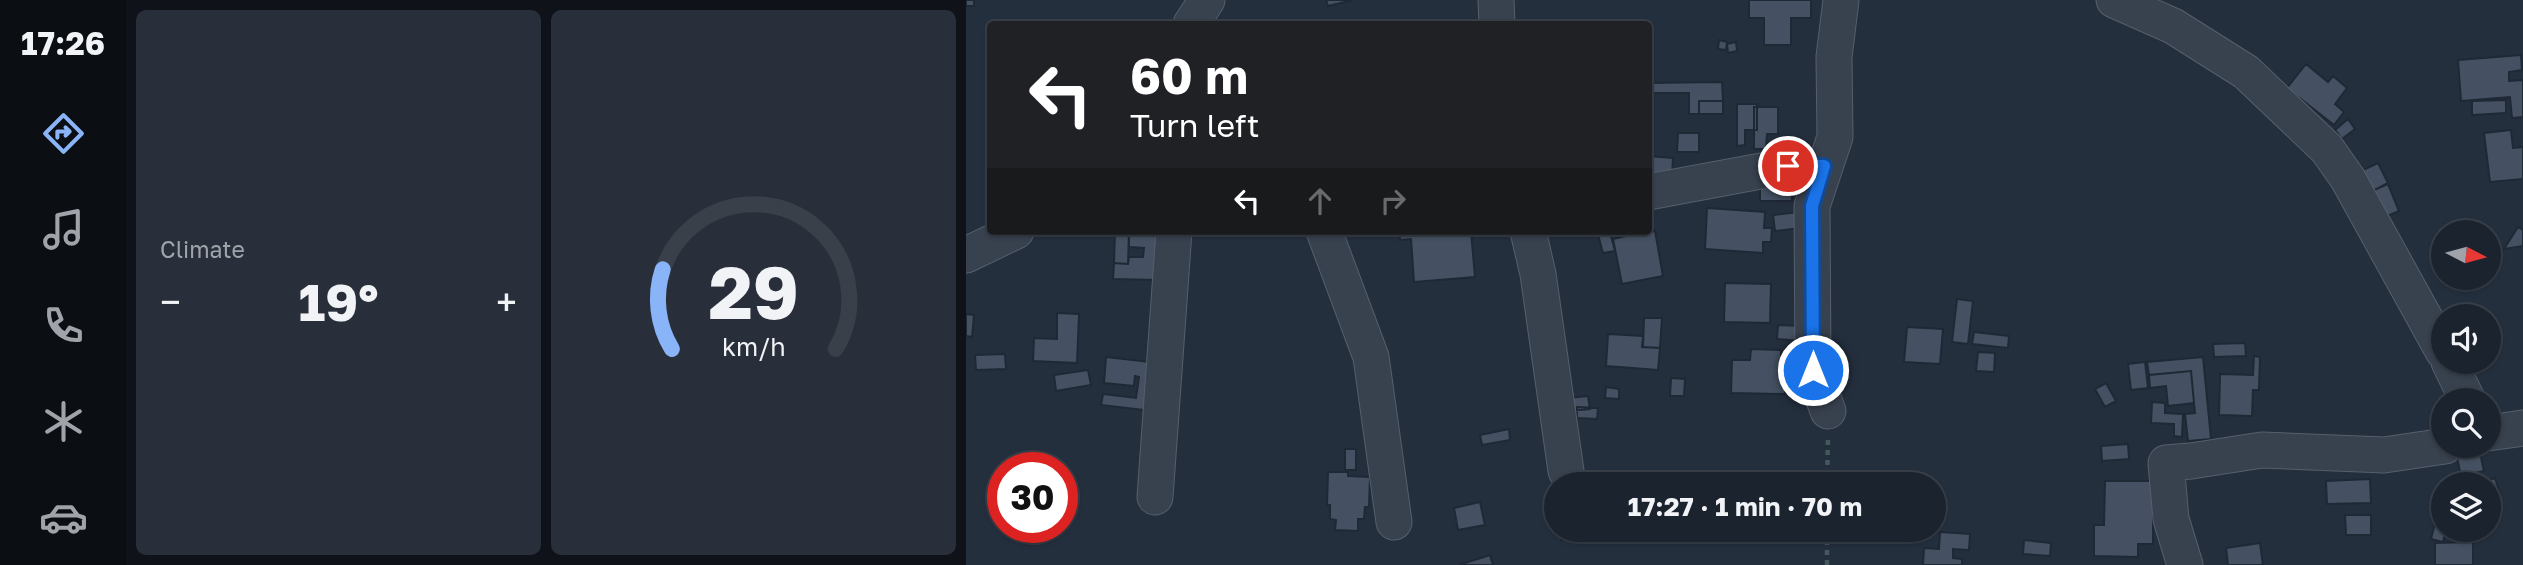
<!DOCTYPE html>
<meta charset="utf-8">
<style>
body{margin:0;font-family:"Golos Text",sans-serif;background:#282f3a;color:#f1f3f6;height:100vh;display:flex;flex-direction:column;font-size:26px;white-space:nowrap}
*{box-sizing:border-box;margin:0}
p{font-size:23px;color:#a0a4aa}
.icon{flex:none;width:38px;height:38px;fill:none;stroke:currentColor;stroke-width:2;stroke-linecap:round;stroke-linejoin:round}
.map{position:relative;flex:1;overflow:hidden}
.details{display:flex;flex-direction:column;gap:10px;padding:10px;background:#0f1319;width:840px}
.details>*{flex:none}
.banner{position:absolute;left:21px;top:21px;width:665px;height:214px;border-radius:7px;box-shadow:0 2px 5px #0004,0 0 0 2px #39404a;background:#202124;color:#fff;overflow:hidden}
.needle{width:46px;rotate:96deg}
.buttons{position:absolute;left:1465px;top:220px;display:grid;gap:14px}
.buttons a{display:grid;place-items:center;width:70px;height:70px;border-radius:50%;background:#1b232e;box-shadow:0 2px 5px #0004,0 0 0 2px #39404a;font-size:35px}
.speed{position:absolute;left:21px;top:452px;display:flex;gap:14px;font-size:35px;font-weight:700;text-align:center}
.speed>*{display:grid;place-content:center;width:91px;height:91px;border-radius:50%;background:#1b232e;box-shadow:0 2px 5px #0004,0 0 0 2px #39404a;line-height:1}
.speed .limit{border:10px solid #d22;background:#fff;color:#111}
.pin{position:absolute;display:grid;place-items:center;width:60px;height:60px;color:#fff;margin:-30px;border:4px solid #fff;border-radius:50%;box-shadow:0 2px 7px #0007}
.me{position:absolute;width:77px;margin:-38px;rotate:0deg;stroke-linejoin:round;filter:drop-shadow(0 0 5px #0008)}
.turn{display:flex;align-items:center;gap:24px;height:147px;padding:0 28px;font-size:32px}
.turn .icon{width:91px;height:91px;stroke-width:2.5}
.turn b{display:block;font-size:49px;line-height:60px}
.lanes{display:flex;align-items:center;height:66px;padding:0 28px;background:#0003;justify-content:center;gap:35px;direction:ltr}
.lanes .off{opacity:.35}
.big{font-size:52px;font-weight:700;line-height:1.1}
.details .card{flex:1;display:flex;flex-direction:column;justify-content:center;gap:10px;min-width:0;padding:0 24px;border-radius:10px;background:#282f3a}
.details .dial{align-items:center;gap:0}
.dial svg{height:182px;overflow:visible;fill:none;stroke:#39404a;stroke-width:7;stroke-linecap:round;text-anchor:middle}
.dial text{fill:#f1f3f6;stroke:none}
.heat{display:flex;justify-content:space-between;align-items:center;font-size:38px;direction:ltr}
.details .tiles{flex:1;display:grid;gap:10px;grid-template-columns:repeat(2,1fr)}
.trip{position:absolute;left:578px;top:472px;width:402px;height:70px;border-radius:35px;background:#1b232e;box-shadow:0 2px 5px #0004,0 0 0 2px #39404a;font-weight:700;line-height:70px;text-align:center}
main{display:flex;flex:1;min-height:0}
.tab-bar{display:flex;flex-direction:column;width:126px;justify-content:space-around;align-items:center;background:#0b0e12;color:#a0a4aa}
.tab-bar .icon{width:49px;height:49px}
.tab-bar .on{color:#8ab4f8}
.tab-bar b{font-size:32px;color:#f1f3f6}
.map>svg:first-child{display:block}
.building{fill:#455162;stroke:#1f2835;stroke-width:2}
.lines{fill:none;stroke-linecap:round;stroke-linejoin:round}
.minor-casing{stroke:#565f6c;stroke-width:37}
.path{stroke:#44595c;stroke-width:4.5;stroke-dasharray:5 5;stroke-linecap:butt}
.minor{stroke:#38414e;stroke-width:35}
.route-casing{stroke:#114b97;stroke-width:18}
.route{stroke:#1a73e8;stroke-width:12}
</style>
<main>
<nav class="tab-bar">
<b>17:26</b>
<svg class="icon on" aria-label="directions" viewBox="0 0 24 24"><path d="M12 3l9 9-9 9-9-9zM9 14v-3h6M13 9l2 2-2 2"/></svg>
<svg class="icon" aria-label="music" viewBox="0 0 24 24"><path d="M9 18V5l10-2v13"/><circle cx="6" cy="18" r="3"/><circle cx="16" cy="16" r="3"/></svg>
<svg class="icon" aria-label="phone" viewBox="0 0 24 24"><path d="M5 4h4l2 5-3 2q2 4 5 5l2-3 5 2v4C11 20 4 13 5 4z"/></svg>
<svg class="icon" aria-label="climate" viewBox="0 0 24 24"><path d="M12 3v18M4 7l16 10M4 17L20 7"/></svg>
<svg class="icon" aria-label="car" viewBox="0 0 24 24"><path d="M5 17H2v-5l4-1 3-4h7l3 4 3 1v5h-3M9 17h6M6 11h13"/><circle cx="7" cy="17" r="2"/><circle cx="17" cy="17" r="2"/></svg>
</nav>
<section class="details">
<div class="tiles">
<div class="card"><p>Climate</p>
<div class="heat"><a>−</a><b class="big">19°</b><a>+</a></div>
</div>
<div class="card dial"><svg viewBox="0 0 100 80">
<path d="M14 69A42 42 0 1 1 86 69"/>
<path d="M14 69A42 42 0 0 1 10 34" stroke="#8ab4f8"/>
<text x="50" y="56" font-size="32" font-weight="700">29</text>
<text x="50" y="72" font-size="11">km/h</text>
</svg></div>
</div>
</section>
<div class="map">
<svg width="1557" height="565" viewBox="0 0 1557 565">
<rect width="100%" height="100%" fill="#242f3e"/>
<path class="building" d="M0,0H8V6H0Z
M360,0H387L362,6Z
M783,0H845V18H825V45H798V18H783Z
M753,40L761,42L760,50L752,49Z
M770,42L771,51L762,53L761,44Z
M1555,55L1556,70L1543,72V81L1557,80V117L1546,118L1544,97L1495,101L1492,60Z
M1340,64L1362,82L1367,76L1381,88L1369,104L1378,112L1368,125L1321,88Z
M756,82L757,101H733V114H723V93H682V83Z
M1540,100V113L1506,115V101Z
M733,101H757V114H733Z
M771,104H791V130H779V145L771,146Z
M788,107H812V134H801L800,149H788Z
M1382,119L1389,129L1376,139L1369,130Z
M1545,130L1547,148L1557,147V179L1524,182L1518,133Z
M712,133H733V152H711Z
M682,156L707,158L706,175L682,173Z
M1412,163L1422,183L1407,191L1397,170Z
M1422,184L1433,211L1419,217L1408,190Z
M794,185H826V201H794Z
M741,208L799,212L798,228H806L805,242H797V253L739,249Z
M832,212L834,228L809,231L807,215Z
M1552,227L1557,230V246L1538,249Z
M149,231H163L162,264L148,263Z
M163,231H195L194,280L147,279L148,263L162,264L163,257H177L178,248L163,247Z
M433,231H505L509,277L448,282L445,239L434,240Z
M631,231H657L645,236L649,251L637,253Z
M659,231H674V234L689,231L697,276L656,284L647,239L660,236Z
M759,283L805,284L804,323L758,322Z
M991,299L1007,301L1002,344L986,342Z
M91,313L113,314L111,363L67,361L68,338L91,339Z
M0,314L8,315L6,337L0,336Z
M678,318H696L694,348L677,347Z
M812,325L835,326L834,341L811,339Z
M941,327L977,329L974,364L938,362Z
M1008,332L1043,336L1042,348L1006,344Z
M642,334L677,336L676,347L694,348L692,370L640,366Z
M1279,343L1280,356L1248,357L1247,344Z
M785,349L815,350V361H820L819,394L765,393L766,360H784Z
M1012,352L1029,353L1028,372L1010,371Z
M39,354L40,369L10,370L9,355Z
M1288,356L1294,357L1293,390H1287L1286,416L1253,415L1254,374L1287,375Z
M140,357L193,363L178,410L135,405L137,394L170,398L173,377L169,376L168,386L138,383Z
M1237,357L1245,439L1222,441L1219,414L1229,413L1225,371L1183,375L1181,362Z
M1179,362L1182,388L1165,390L1162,364Z
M122,370L125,385L90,391L88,375Z
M1225,371L1228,403L1202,406L1200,386L1184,388L1183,375Z
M705,378L719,379L718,396H704Z
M1140,383L1150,401L1139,407L1129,389Z
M640,387L653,389V399L639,398Z
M622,396L624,409L603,411L602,398Z
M1186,402L1199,403V413L1217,414L1216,437L1208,436V424L1185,423Z
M611,407L632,408L631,419L611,418Z
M543,429L544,440L516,445L514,435Z
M1162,444L1163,459L1136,461L1135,446Z
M1513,448L1518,471L1495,476L1490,453Z
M379,449H390V470H379Z
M362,472H382V476L404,477L403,507H399L398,519H392V531L369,530L370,520L364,519V505H361Z
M1529,478L1534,494L1522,497V485H1508Z
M1404,479L1405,503L1361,504L1360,481Z
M1139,481H1187V544H1172V557L1128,556V525H1138Z
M514,502L519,525L492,530L488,508Z
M1472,511L1477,512V530H1480L1477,542L1465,539Z
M1379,515H1405V535H1380Z
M594,530H613L614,539L595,540Z
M633,530H661V532L633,535Z
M974,532L1004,534L1003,550L987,549V558L996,559V565H957L958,548L973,549Z
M1058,540L1085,543L1084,556L1057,554Z
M1507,542V565H1469V543Z
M1294,543L1297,565H1262L1260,548Z
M524,555L527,565H493Z"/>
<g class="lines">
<g class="minor-casing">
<path id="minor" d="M530,0L531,24
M1148,0L1207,26L1280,72L1361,149L1382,179L1477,351
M225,24L241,0
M682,192L822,166H858
M358,231L405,357L428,522
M562,231L572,274L600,471
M0,255L50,231
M1483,362L1502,401
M862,411L847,370L846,206L869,137L868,57L875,0
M1522,433L1557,428
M189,497L208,231
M1219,565L1205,519L1200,463L1225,461L1296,450L1418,455L1479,446"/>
</g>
<path class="path" d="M861,485L862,437
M861,565V530"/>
<use href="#minor" class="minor"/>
</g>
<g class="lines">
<g class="route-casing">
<path id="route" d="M822,166H858L846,206L847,370"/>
</g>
<use href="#route" class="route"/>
</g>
</svg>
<div class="buttons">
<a><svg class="needle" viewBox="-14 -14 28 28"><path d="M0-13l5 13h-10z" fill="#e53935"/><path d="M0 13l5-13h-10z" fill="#a0a4aa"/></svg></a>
<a><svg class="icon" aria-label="sound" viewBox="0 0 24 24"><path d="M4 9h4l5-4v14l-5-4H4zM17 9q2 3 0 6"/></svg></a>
<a><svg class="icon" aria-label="search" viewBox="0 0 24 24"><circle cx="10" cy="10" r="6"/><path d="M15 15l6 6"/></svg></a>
<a><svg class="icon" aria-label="layers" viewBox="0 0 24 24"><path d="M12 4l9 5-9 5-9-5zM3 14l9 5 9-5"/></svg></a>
</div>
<div class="speed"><div class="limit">30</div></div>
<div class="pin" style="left:822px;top:166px;background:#d93025"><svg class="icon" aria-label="arrive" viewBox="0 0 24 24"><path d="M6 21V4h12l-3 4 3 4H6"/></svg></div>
<svg class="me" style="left:847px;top:370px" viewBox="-20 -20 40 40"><circle r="17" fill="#1a73e8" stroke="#fff" stroke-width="3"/><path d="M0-11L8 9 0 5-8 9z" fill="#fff"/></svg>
<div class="trip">17:27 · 1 min · 70 m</div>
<div class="banner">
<div class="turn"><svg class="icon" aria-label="left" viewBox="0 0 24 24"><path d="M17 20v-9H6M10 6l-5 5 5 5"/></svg><div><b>60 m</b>Turn left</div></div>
<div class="lanes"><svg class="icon" aria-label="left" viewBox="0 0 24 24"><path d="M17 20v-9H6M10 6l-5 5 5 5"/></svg><svg class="icon off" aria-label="ahead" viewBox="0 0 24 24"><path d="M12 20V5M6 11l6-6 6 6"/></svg><svg class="icon off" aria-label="right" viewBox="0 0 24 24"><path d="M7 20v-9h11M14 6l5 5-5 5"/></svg></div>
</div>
</div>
</main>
